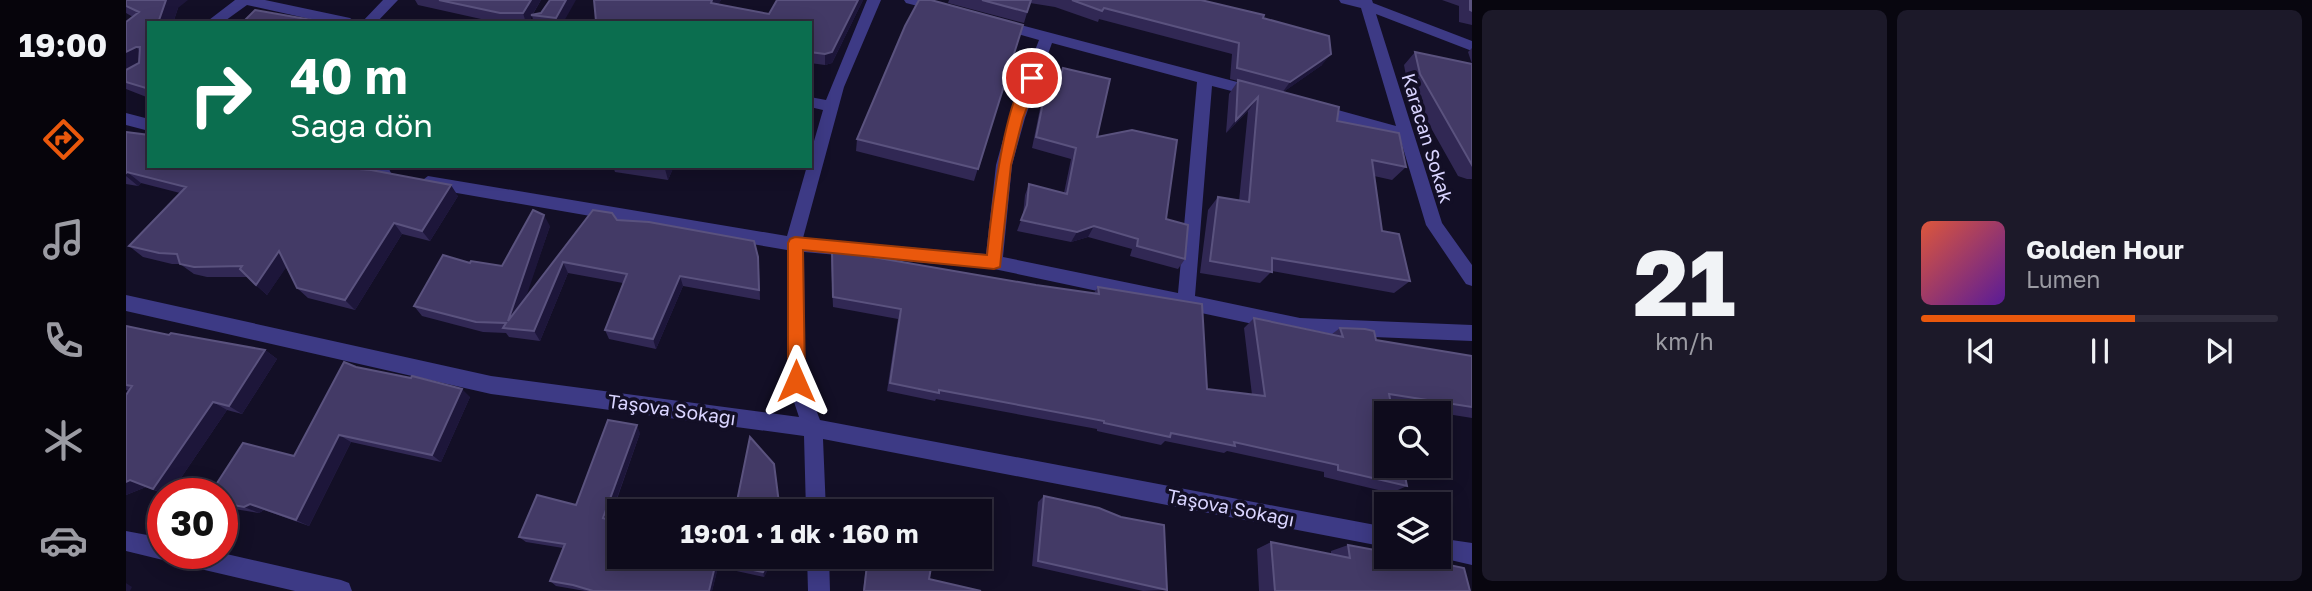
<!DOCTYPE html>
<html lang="tr">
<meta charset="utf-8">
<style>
body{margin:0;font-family:"Golos Text",sans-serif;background:#1c1929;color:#f1f3f6;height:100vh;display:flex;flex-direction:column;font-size:26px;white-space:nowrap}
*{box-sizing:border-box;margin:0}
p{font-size:23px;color:#9b9ba3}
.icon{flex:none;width:38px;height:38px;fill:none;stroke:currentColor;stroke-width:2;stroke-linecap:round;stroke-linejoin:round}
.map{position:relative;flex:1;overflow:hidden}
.details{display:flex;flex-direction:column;gap:10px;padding:10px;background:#08060f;width:840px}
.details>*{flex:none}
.top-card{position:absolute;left:21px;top:21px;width:665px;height:147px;border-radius:0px;box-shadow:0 4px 18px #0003,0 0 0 2px #2e2b3b;background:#0b6e4f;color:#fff;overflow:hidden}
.controls{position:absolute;left:1248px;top:401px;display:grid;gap:14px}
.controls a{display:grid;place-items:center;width:77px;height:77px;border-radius:0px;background:#0e0b1c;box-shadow:0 4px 18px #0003,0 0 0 2px #2e2b3b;font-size:35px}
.speed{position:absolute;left:21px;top:478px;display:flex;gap:14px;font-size:35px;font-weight:700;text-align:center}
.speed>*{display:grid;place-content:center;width:91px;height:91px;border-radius:50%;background:#0e0b1c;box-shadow:0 4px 18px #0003,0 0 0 2px #2e2b3b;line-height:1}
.speed .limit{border:10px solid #d22;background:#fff;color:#111}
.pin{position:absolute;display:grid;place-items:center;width:60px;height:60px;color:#fff;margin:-30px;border:4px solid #fff;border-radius:50%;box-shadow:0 2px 7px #0007}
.me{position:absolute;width:77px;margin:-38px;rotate:0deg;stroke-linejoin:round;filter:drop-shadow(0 0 5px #0008)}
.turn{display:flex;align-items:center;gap:24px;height:147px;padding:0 28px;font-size:32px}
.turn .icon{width:91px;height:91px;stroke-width:2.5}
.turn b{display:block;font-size:49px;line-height:60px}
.details .widget{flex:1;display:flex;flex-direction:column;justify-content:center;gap:10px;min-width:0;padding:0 24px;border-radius:10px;background:#1c1929}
.details .dial{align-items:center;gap:0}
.dial b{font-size:91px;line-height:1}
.song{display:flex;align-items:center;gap:21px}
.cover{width:84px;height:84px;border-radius:10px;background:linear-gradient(135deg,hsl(10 70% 55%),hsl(270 70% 35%))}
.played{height:7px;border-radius:4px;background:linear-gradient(90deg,#ea580c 60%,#2e2b3b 60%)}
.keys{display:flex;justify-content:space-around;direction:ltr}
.details .tiles{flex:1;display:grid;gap:10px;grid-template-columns:repeat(2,1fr)}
.trip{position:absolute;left:481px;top:499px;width:385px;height:70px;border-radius:0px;background:#0e0b1c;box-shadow:0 4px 18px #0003,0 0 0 2px #2e2b3b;font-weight:700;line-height:70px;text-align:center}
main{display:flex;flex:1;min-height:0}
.menu{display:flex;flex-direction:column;width:126px;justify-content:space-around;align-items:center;background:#06040b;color:#9b9ba3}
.menu .icon{width:49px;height:49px}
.menu .selected{color:#ea580c}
.menu b{font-size:32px;color:#f1f3f6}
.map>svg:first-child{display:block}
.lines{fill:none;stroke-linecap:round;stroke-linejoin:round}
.minor{fill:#3d3a85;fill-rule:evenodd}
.wall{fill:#312854}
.shaded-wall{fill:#1d163a}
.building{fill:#433a66;stroke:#5a527e;stroke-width:2}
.route{fill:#ea580c;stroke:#983908;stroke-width:2}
.labels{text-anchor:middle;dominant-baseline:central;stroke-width:7;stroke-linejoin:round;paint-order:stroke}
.street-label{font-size:19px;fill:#d9d4ff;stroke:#130f26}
</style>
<main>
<nav class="menu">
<b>19:00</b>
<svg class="icon selected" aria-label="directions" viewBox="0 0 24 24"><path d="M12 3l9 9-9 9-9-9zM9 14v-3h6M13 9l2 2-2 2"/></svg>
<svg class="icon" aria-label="music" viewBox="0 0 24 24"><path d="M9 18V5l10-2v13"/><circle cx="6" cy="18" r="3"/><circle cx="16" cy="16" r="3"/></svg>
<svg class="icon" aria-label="phone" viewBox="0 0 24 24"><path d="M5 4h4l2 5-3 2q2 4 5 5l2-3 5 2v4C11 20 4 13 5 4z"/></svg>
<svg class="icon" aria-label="climate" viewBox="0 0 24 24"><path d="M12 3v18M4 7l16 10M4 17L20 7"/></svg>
<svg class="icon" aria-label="car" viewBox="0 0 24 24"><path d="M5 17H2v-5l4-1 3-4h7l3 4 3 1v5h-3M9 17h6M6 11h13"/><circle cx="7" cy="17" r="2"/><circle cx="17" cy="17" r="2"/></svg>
</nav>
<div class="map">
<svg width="1346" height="591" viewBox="0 0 1346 591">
<rect width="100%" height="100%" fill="#130f26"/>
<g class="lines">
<path class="minor" d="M109,0H139L224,18L231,23H202L121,5L96,23H79Z
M257,0H272L250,23H235Z
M741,0H755L718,87L677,238L860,254L870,165L883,118L913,40L867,27V21L872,19L1134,88L1136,92L1134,96L1129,97L1086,86L1069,296L1174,318L1346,325V341L1174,334L868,269L678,252L679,381L694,420L1260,527V547L697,439L700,511H680L678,436L365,394L0,311V295L365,376L673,417L661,381V250L302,188L294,182L302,176L661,236L681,166H684V155L697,110L684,107V97L700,100ZM926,43L1071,82L1052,293L877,257L886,165L899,118Z
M778,0H802L820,5L822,8L815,12L780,3Z
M1213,0H1246L1247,3L1346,41V51L1250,14L1316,223L1346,265V286L1340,284L1300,225L1274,138L1185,113L1183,109L1190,104L1270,126L1235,8L1215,3Z
M0,113L23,119V131L0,125Z
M213,166L263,169L265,173L257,179L221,172Z
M0,531L37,538V553H96L215,580L223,583L226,591H169L53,564L44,557L37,560L0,551Z
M1312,538L1346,543V565L1307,556H1312Z
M681,556H703L704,591H682Z"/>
</g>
<path class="wall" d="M0,0L52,8L47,23H23V98L0,89V22L7,17L0,13Z
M289,0H415L407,14L415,13L424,0L437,23H408L406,16L402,23H373L292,5Z
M468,0H595L592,4L643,14L737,0L706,63L699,65L684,63V23H471Z
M823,0H1075L1137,18L1196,65L1157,92L1211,121L1280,167L1266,180L1248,176L1256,231L1284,281L1268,293L1146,271L1134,283L1074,273L1082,210L1092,197L1113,201L1122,111L1100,133L1103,94L1112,81L1104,79L1106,54L973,19L972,22L929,7L904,3L898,23L822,3Z
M1316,0H1346V25L1333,22V6Z
M897,25L848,181L730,151L731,139Z
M1346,48V179H1341L1332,176L1282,87L1278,65L1289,52L1346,64L1342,52Z
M937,68L971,137L1040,219L1059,259L1052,269L1004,256L1006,249L962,237L945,242L891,231L897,215L899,195L903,184L938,193L945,159L906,148L917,94L921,83L931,85Z
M0,132L332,196L304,241L276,234L229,310L182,298L171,288L160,267L141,295L121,277H81L68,274L54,264H46L17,257L3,246L54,193L15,183L12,186L0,184Z
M487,166H548L542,180L489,172Z
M467,210L491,220L633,267L634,300L557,286L530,349L483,339L479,330L497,283L442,273L414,341L383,337L380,333L357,332L296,316L288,306L344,263L376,266L424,226L399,298Z
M706,250L910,285L968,293L972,287L1081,389L1126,395L1118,328L1128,318L1206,334L1214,328L1250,340L1346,356V418L1265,405L1281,486L1265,493L1198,477V472L1101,451L1098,453L1039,441L1035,445L971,431V429L810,399L809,401L761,391L772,319L707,307L705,261Z
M0,326L43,335L139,350L151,359L116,414L101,410L44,494H38L20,487L0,495V395L3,391L0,390Z
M230,367L344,397L315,462L225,442L183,526L138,510L133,513L96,507V494L168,456Z
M514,433L484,519L494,556H653L650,568L641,571L638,577L592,567L586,591H459L430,586L424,581L437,548L400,542L393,537L450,505Z
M918,496L1041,590L1017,591L906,566L912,502Z
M1145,542L1205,554V551L1222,545L1344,591H1133L1131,549Z
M740,556H807L803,579L855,591H737L740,567Z"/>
<path class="shaded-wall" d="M40,0H62L52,8L47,23H32Z
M405,0H415L406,15H405L406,16L402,23H400L397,13Z
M440,0H450L437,23H432L430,18Z
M586,0H595L586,15L585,3Z
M732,0H737L706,63L699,65V54Z
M10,47L22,59L0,71V52Z
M1205,54L1196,65L1156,93L1164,82Z
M1132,97L1122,111L1100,133L1110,120Z
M540,166H548L542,180L539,169Z
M1,172L15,183L12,186L0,176V173Z
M325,185L332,196L304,241L296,231Z
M418,215L424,226L389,330L382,321Z
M268,223L276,234L229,310L219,300Z
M968,226L962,237L945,242L951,232Z
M153,251L164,262L141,295L130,285Z
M437,262L442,273L414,341L408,331Z
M554,276L557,286L530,349L527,339Z
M139,350L151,359L116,414L103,406Z
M336,389L344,397L315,462L306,455Z
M87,402L101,410L44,494H38L27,489Z
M511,425L514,433L482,523L477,518Z
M213,435L225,442L183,526L170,520Z
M4,480L20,487L0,495V482Z
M124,504L138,510L133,513L118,507Z
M651,556H653L650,568L641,571L638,577L637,572L640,566Z
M590,562L592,567L586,591H583Z
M0,583L6,587L4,591H0Z"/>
<path class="building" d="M0,0H40L32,23H23V89L0,82V70L13,63L14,47H10L0,52V22L13,12L0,6Z
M313,0H405L397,13H374Z
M424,0H440L430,18L405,15L415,13Z
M468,0H586L585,3L643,14L651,0H732L706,52L699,54L684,52V23H481L470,21Z
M793,0H805L897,25L852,169L731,139L779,26Z
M856,0H905L901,12Z
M946,0H1075L1138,15L1137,18L1203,36L1205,54L1164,82L1111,68L1113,43L978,8L976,11Z
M1344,0H1346V11L1344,10Z
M129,10L203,23H116Z
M1289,52L1346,64V165L1294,74Z
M937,68L984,79L971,137L1006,130L1051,140L1040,219L1062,225L1059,259L1011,246L1012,239L968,226L951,232L895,220L901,205L903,184L941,194L950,148L910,137L921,83L932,85Z
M1112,80L1213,107L1211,121L1273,133L1280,167L1246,160L1256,231L1273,234L1284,281L1146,258V272L1084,261L1092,197L1123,202L1132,97L1110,120Z
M0,132L23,135V166H197L245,170L325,185L296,231L268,223L219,300L171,288L153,251L130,285L114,269L116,266L68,267L54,264L51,254L33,253L3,246L60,187L1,172L0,173Z
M519,166H540L539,169Z
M407,210L418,215L382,321L467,210L486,213L491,220L523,222L628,241L632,257L633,290L554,276L527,339L479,330L501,274L437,262L408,331L377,328L380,323L350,322L288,306L317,255L344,263L345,261L376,266Z
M706,250L910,285L973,294L972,287L1076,304L1081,389L1139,396L1128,318L1217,337L1214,328L1239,329L1248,331L1250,340L1346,356V407L1263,394L1267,413H1260V466H1277L1281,486L1212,470V465L1108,442L1109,446L1045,433L1044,437L978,423V421L813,390V393L764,383L775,309L707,297Z
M0,326L43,335L45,333L139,350L103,406L87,402L27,489L4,480L0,482V395L6,386L0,385Z
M218,362L230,367L285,378L286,376L336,389L306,455L213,435L170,520L124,504L118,507L96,503V494H84L117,443L168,456Z
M482,420L511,425L477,518L494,523V556H651L649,564L640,566L637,572L590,562L583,591H467L447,585L424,581L439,544L393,537L411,495L450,505Z
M624,437L648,464L654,511H609Z
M918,496L973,508L995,517L1038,525L1041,590L912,561Z
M1145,542L1224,558L1222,545L1260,552V556H1280L1338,568L1344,591H1149Z
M742,556H807L803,579L855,591H738Z"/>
<path class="route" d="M906,73L912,78L897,118L885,165L874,267L868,269L677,250L679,381L676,386L670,389L664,386L662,381V243L664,239L669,237L861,255C864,225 879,83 906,73Z"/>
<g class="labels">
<g class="street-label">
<text transform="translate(1302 138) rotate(73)">Karacan Sokak</text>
<text transform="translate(546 409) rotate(8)">Taşova Sokağı</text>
<text transform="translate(1105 507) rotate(11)">Taşova Sokağı</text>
</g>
</g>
</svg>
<div class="controls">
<a><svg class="icon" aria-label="search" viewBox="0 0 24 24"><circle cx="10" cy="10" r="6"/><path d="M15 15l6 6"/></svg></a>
<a><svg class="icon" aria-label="layers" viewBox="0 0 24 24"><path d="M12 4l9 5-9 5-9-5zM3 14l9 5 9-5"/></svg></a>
</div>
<div class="speed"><div class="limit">30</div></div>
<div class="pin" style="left:906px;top:78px;background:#d93025"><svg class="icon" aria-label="arrive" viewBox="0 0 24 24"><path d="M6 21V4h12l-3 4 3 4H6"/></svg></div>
<svg class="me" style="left:670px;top:381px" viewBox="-20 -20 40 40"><path d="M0-17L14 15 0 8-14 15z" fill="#ea580c" stroke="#fff" stroke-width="4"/></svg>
<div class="trip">19:01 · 1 dk · 160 m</div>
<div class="top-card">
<div class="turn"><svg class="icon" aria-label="right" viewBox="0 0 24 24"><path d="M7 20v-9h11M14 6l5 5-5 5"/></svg><div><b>40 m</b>Sağa dön</div></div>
</div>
</div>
<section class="details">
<div class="tiles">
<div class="widget dial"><b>21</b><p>km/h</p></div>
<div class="widget">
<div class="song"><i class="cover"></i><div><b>Golden Hour</b><p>Lumen</p></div></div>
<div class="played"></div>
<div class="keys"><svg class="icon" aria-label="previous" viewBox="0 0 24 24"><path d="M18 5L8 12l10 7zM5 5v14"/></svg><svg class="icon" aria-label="pause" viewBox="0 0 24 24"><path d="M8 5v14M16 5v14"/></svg><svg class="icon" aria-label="next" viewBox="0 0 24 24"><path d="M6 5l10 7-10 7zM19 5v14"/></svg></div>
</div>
</div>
</section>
</main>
